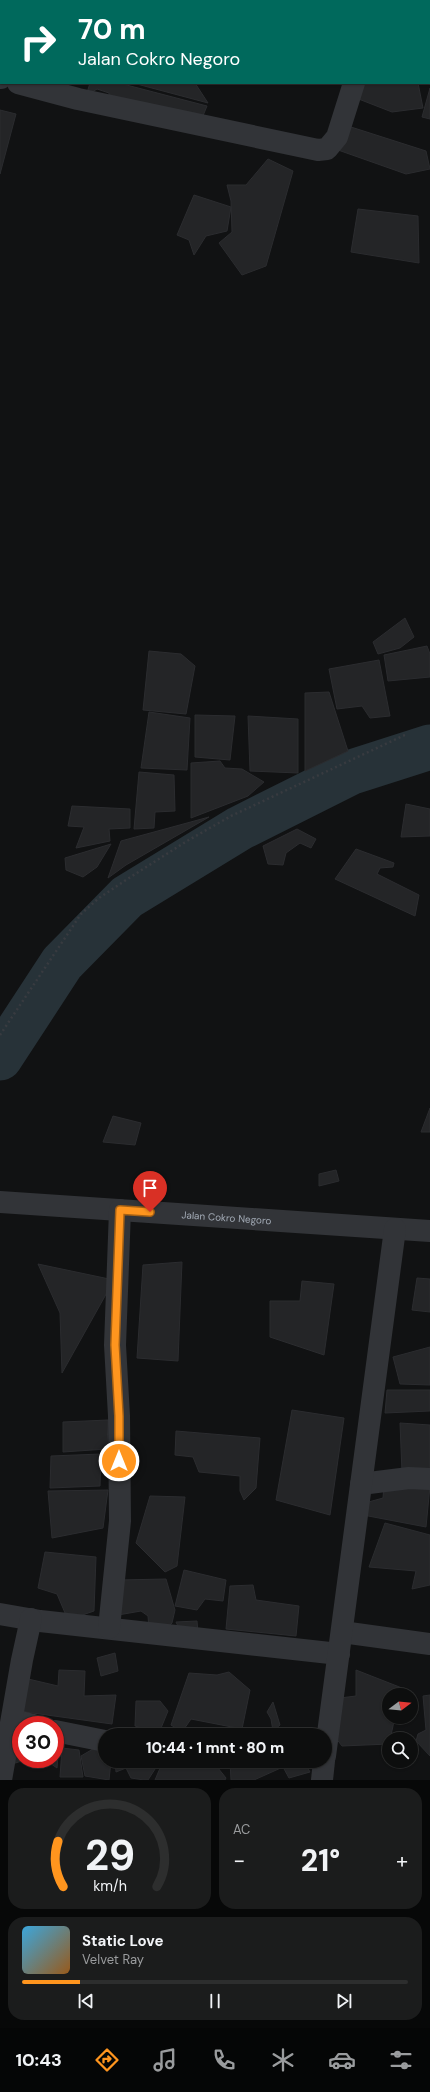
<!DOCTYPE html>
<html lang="id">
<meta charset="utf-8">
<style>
body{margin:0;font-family:"DM Sans",sans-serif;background:#1b1c1c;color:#f1f3f6;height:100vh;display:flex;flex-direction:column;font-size:15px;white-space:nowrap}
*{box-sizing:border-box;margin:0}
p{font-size:13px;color:#9a9c9e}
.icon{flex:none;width:22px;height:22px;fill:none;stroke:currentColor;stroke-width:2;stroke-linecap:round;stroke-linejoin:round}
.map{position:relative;height:1780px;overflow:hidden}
.drawer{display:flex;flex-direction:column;gap:8px;padding:8px;background:#070808;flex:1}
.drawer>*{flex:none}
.hud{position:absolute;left:0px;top:0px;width:430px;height:84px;box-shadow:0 1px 3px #0004,0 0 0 1px #2d2e2e;background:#00695c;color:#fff;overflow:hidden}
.needle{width:26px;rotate:74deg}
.tools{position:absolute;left:382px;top:1688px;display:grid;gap:8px}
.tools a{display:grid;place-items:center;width:36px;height:36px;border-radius:50%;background:#0d0e0e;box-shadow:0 1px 3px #0004,0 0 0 1px #2d2e2e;font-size:20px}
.speed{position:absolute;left:12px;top:1716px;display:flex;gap:8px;font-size:20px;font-weight:700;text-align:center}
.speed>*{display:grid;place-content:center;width:52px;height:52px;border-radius:50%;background:#0d0e0e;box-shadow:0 1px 3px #0004,0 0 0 1px #2d2e2e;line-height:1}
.speed .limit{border:6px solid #d22;background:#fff;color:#111}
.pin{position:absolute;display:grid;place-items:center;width:34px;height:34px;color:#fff;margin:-41px -17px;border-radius:50% 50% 50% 0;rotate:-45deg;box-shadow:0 0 4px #0007}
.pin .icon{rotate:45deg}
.me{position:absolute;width:44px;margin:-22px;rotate:0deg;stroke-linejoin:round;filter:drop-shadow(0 0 3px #0008)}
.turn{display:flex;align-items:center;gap:14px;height:84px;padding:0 12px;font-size:18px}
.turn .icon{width:52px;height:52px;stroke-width:2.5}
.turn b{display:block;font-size:28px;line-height:34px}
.big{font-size:30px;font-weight:800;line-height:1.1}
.drawer .tile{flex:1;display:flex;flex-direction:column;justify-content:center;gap:6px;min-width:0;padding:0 14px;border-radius:16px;background:#1b1c1c}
.drawer .dial{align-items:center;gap:0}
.dial svg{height:104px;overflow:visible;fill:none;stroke:#2d2e2e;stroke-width:7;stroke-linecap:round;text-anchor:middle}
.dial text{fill:#f1f3f6;stroke:none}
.song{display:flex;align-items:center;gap:12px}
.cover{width:48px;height:48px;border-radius:6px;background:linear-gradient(135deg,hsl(200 70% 55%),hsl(30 70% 35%))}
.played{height:4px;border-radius:2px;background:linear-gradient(90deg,#ff951e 15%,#2d2e2e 15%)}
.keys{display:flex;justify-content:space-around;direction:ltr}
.heat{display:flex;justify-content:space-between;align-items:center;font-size:22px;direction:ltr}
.drawer .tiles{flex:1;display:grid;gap:8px;grid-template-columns:1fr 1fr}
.tile:last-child{grid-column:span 2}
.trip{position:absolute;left:98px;top:1728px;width:234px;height:40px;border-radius:20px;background:#0d0e0e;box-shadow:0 1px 3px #0004,0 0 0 1px #2d2e2e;font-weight:800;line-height:40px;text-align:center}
.tab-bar{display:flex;height:64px;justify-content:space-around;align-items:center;background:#050606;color:#9a9c9e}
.tab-bar .icon{width:28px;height:28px}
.tab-bar .active{color:#ff951e}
.tab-bar b{font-size:18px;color:#f1f3f6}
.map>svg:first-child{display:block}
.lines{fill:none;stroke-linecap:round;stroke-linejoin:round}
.river{stroke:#273238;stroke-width:45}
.building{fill:#242527;stroke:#2b2c2f}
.path{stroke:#383b40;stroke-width:2.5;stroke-dasharray:2 3;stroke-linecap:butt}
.minor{stroke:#323438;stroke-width:22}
.route-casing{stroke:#a66114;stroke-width:10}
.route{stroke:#ff951e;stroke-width:7}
.labels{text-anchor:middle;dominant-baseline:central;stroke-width:4;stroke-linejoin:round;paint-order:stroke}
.street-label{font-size:10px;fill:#a2aab5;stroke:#0d0d0e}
</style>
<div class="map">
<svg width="430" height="1780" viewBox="0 0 430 1780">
<rect width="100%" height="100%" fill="#111213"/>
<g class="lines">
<path class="river" d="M0,1058L62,963L127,897L240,828L352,772L430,747"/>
</g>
<path class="building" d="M140,0H189L140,1Z
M409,0H430V26L429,1Z
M90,83H119L207,106L200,123L110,104L109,93L97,89L86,96Z
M133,83H195L208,103Z
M363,83H418L423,108L392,112L356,98Z
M430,88V119L422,117Z
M0,110L16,114L0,174Z
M351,127L426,151L430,169L406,174L338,150Z
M268,159L293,171L266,266L242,275L219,243L232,232L231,201L227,185H246Z
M194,195L231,207L227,231L206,236L194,255L189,240L177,235Z
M358,209L418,216L419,263L351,252Z
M405,618L414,637L400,648L378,654L373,642Z
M427,646L430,654V677L388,681L384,655Z
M149,651L181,654L195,666L186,714L143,710Z
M379,660L390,716L370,718L362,706L337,709L329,669Z
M329,692L348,751L305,771V693Z
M149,712L190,718L187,770L141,768Z
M195,715L235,716L230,760L195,757Z
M248,716L298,719V773L250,771Z
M220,761L225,768L242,769L264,782L248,796L191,818V763Z
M139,772L174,775L175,811L155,812L154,828L134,829Z
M406,804L430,809V836L401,837Z
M72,806L130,809V828L109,829L110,841L76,848L84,827L68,826Z
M209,817L126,865L108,878L121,841Z
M297,829L316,839L311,848L300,843L286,853L283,865L268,864L263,846Z
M111,844L97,867L83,877L66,870L65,858Z
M356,849L394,863L393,867L380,868L377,874L419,895L415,916L335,879Z
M430,1108V1132H421Z
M113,1116L141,1123L135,1145L103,1142Z
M336,1170L339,1181L319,1186V1174Z
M182,1262L178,1361L137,1358L143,1265Z
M38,1264L114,1280L62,1373L60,1313Z
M417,1278L430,1279V1312L412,1310Z
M302,1281L334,1284L324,1355L270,1337V1301H300Z
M430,1347V1385L400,1384L393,1357Z
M387,1390H430V1411L385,1413Z
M292,1410L344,1418L330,1515L276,1500Z
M108,1420L107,1449L63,1452V1422Z
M400,1423L430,1425V1475L402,1472Z
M176,1431L260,1438L256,1488L244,1500L240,1491V1476L199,1472L193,1457L175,1455Z
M101,1454L100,1486L50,1488L51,1456Z
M384,1485L430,1486L426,1527L363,1515L365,1503L383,1498Z
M108,1490L103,1528L52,1538L48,1491Z
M150,1496L185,1497L177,1566L165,1572L136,1543Z
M385,1523L430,1535V1585L412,1589L416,1571L369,1567Z
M45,1552L96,1557L94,1611L68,1620L57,1594L38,1588Z
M184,1570L226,1580L223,1601L205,1599L197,1610L175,1606Z
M166,1579L175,1610L172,1623L164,1631L149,1629L148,1616L141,1611L118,1615L119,1580Z
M253,1585L256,1600L299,1606L296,1636L226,1629L230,1586Z
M197,1621L198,1633H181L176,1622Z
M115,1653L118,1671L101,1676L97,1658Z
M59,1670L85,1671L84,1696L116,1695L112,1724L18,1711L24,1678L58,1686Z
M356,1670L402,1688L400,1695H389V1717H395L389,1744L342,1746L335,1737L340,1698L356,1696Z
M229,1672L250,1690L242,1729L191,1719L182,1732L171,1725L189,1673L217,1675Z
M430,1695V1756L416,1741L418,1734L426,1730L423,1696Z
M136,1701H160L168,1711L159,1733L135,1726Z
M273,1702L280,1725L273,1731L271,1719L267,1712Z
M21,1737V1759H28L9,1765L13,1739Z
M59,1743L57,1768L44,1759H55V1744Z
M98,1746L105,1749V1761H111L109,1780L85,1776L81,1756Z
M62,1748L79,1750L83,1777H60Z
M115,1761H156L157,1766L148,1780H144L131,1778L126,1768L116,1772Z
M163,1761L214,1763L226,1778L225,1780H155Z
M230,1761H304L310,1772L289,1778L283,1767L254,1780H231Z"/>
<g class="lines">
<path class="path" d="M0,1035L81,914L99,898L129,878L187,841L231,816L407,734"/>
<g class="minor">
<path d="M110,1V0"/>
<path d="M380,1V0"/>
<path d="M0,78H1"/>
<path d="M18,83L78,99L318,150L327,149L337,137L354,83"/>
<path id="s1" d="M0,1202L430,1231"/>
<path d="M361,1484L409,1478L430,1479"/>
<path d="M0,1614L40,1621L339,1654"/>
<path d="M109,1628L120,1521L119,1416L115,1345L120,1210"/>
<path d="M342,1632L430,1644"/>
<path d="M12,1720L33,1725"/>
<path d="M55,1731L105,1741"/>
<path d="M325,1756L395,1229"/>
<path d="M1,1780L22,1660L31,1619"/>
<path d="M322,1780L324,1761"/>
</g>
</g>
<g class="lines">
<g class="route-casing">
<path id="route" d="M119,1461V1416L115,1345L120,1210L150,1212"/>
</g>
<use href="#route" class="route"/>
</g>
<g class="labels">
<g class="street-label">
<text stroke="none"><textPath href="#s1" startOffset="227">Jalan Cokro Negoro</textPath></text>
</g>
</g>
</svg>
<div class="tools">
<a><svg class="needle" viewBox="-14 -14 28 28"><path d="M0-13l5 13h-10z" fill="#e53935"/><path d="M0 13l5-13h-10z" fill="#9a9c9e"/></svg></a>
<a><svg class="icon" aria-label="search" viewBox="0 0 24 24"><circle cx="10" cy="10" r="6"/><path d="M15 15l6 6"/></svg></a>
</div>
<div class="speed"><div class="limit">30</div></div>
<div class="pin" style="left:150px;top:1212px;background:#d93025"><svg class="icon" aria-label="arrive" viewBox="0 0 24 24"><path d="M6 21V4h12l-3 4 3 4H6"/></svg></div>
<svg class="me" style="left:119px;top:1461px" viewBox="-20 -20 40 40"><circle r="17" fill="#ff951e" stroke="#fff" stroke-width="3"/><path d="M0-11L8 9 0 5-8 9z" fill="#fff"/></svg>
<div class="trip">10:44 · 1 mnt · 80 m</div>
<div class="hud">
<div class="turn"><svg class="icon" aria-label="right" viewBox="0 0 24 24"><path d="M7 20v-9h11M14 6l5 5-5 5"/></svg><div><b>70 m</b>Jalan Cokro Negoro</div></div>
</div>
</div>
<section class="drawer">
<div class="tiles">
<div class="tile dial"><svg viewBox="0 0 100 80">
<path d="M14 69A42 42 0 1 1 86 69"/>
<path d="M14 69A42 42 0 0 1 10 34" stroke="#ff951e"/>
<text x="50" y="56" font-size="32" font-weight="700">29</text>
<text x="50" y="72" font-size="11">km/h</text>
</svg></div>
<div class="tile"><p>AC</p>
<div class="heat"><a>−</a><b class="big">21°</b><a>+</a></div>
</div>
<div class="tile">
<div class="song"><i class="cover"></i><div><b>Static Love</b><p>Velvet Ray</p></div></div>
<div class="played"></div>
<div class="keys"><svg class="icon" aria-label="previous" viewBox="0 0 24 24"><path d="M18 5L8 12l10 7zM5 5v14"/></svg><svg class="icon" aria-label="pause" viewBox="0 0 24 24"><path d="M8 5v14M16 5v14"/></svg><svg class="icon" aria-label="next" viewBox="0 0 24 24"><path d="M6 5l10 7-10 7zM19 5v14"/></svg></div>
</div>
</div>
</section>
<nav class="tab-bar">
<b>10:43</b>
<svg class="icon active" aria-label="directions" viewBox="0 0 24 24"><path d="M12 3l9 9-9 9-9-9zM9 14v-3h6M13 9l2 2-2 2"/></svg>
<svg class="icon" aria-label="music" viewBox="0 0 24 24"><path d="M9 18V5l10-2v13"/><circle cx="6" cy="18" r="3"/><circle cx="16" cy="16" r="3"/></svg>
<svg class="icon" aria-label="phone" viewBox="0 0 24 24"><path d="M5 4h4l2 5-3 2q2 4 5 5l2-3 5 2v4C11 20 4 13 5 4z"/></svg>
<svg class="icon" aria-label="climate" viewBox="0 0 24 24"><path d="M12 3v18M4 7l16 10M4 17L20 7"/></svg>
<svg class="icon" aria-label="car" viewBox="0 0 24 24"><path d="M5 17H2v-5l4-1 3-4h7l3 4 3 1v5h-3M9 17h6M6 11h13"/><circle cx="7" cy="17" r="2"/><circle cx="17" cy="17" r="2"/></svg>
<svg class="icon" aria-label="filters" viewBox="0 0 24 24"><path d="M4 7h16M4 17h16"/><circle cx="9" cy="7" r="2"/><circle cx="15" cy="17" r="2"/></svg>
</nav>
